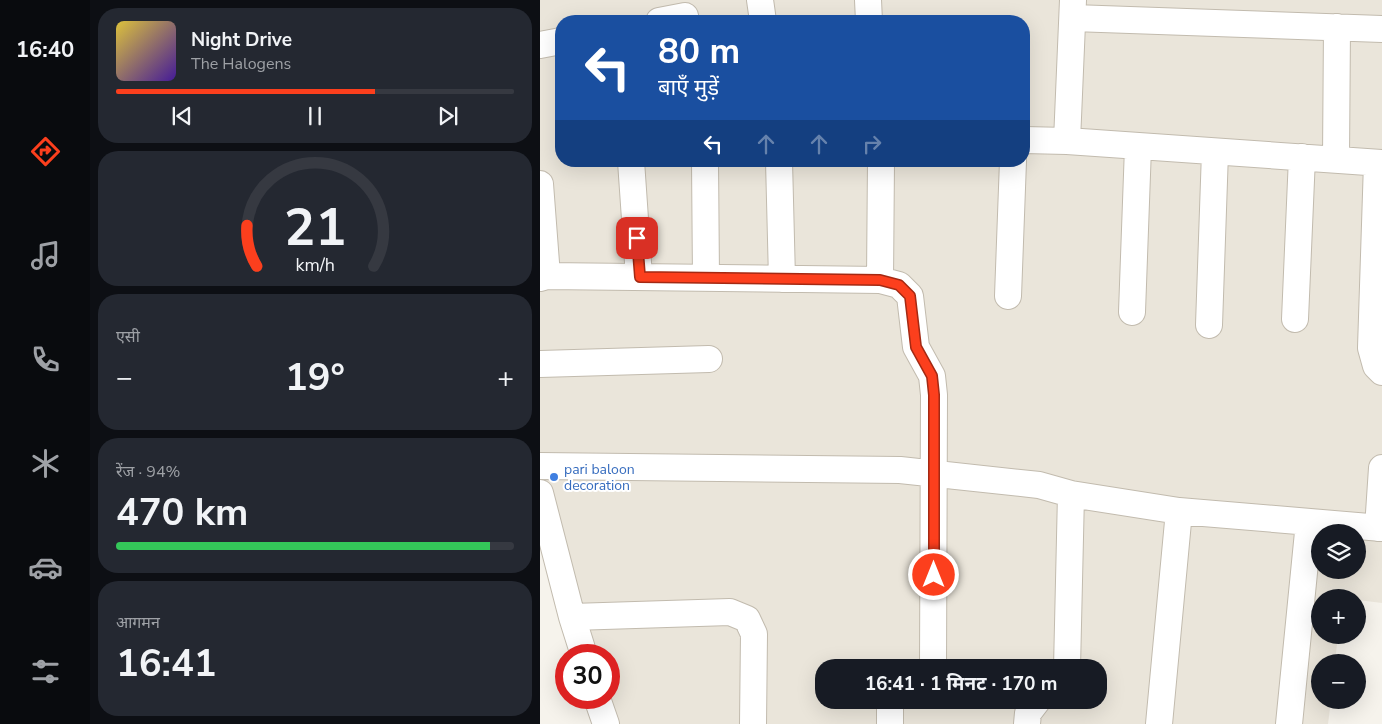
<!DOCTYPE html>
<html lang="hi">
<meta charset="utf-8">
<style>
body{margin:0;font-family:"Nunito Sans","Noto Sans Devanagari",sans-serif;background:#242831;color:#f1f3f6;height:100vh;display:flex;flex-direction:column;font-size:19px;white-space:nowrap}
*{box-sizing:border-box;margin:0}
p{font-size:16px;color:#9ea1a6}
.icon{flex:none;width:28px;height:28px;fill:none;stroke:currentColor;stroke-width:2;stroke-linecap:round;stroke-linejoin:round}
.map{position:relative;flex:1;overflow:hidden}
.side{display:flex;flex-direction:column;gap:8px;padding:8px;background:#0d0f14;width:450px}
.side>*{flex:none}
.banner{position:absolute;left:15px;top:15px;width:475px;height:152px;border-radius:20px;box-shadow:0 5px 20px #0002;background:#1a4fa0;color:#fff;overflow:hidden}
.controls{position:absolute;left:771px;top:524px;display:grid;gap:10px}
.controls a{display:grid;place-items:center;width:55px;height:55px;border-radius:50%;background:#171b24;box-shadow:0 5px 20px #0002;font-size:25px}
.speed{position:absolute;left:15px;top:644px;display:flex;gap:10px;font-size:25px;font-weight:700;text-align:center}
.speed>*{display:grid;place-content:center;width:65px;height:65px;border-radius:50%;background:#171b24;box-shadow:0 5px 20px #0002;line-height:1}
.speed .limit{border:8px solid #d22;background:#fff;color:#111}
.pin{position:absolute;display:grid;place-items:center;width:42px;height:42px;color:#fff;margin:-21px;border-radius:10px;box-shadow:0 2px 8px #0006}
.me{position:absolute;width:55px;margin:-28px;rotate:0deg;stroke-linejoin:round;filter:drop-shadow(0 0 4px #0008)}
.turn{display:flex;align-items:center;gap:18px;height:105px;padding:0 20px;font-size:22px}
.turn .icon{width:65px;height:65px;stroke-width:2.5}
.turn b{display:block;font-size:35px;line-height:42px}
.lanes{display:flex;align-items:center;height:48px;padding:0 20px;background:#0003;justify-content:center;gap:25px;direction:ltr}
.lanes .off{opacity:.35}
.big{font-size:38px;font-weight:700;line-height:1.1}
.side .tile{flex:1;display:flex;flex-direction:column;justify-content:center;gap:8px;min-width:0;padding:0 18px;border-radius:20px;background:#242831}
.side .dial{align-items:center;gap:0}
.dial svg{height:130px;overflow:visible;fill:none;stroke:#363941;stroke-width:7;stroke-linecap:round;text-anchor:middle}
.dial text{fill:#f1f3f6;stroke:none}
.song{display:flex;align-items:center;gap:15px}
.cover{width:60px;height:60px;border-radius:8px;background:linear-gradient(135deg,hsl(50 70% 55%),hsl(260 70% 35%))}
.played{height:5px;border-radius:2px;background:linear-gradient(90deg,#fc3f1d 65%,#363941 65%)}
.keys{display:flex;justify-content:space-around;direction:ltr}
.heat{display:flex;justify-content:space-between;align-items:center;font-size:28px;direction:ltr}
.charge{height:8px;border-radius:4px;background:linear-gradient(90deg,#34c759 94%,#363941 0)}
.trip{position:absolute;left:275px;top:659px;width:292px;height:50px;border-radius:20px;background:#171b24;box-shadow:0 5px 20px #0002;font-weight:700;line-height:50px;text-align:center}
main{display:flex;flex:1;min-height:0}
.menu{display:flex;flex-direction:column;width:90px;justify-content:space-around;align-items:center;background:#090b0e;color:#9ea1a6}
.menu .icon{width:35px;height:35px}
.menu .selected{color:#fc3f1d}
.menu b{font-size:22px;color:#f1f3f6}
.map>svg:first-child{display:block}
.residential{fill:#eae5da;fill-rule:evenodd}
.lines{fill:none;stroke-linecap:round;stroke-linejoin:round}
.minor-casing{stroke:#c2bbae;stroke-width:28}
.minor{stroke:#fff;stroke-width:26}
.route-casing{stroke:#a42913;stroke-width:12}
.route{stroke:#fc3f1d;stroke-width:9}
.shop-dot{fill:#3f7fe0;stroke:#fff;stroke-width:2}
.labels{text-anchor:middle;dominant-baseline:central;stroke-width:4;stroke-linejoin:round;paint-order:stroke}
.shop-label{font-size:14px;fill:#366cbe;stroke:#fff;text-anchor:start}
</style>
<main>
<nav class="menu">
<b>16:40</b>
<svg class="icon selected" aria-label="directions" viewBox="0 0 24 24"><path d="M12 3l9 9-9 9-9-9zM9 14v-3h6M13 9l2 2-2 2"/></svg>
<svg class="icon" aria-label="music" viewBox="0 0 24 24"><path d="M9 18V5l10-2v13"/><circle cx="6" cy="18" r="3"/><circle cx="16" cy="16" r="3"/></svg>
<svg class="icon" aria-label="phone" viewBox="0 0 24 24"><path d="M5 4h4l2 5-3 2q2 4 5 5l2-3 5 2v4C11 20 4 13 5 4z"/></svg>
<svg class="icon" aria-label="climate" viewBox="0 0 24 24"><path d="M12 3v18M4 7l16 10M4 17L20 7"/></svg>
<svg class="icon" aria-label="car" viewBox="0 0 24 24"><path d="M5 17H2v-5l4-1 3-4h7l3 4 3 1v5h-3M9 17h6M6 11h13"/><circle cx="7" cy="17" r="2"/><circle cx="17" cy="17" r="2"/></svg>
<svg class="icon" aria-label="filters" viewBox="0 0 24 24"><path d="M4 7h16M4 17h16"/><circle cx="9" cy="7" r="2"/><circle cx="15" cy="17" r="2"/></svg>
</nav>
<section class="side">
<div class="tile">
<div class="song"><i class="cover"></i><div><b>Night Drive</b><p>The Halogens</p></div></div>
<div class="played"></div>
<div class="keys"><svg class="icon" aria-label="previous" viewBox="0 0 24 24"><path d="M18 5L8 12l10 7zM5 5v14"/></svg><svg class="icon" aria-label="pause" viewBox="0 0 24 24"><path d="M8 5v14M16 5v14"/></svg><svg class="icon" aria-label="next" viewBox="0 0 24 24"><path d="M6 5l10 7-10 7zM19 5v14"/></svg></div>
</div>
<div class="tile dial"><svg viewBox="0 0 100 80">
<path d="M14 69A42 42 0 1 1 86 69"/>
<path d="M14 69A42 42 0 0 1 8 44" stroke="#fc3f1d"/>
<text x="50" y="56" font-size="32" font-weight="700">21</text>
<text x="50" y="72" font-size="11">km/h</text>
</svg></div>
<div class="tile"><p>एसी</p>
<div class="heat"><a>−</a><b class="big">19°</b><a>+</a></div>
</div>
<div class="tile"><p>रेंज · 94%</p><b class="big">470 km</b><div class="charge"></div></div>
<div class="tile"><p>आगमन</p><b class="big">16:41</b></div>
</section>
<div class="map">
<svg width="842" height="724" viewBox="0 0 842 724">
<rect width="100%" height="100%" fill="#f6f3ec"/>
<path class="residential" d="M0,0H842V603L818,600V598H780V635H798L795,662H780V700H791L788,724H60L69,698V655H37L0,543ZM21,21H484V161H21ZM780,532H818V570H780ZM284,668H559V700H284Z"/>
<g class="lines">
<g class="minor-casing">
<path id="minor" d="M220,0L223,21
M328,0L329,21
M533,0L527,141L842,163
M533,18L842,29
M119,21L145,16L146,21
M0,45L21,41
M484,140L527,141
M796,158L797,27
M91,161L99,277
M165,161L166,278
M239,161L242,279
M837,163L831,348L836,366L842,372
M0,184L7,276
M0,278L7,276L340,280L359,285L370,296L376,347L392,376L394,395L393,668
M340,280L341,161
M468,296L473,161
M592,312L598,147
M755,319L762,157
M669,325L675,152
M0,364L169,359
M0,466L360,470L499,485L531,494
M0,493L32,617
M838,528L842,468
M44,655L32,617L190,612L207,619L214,634L213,724
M527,668L531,494L639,511
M57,698L66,724
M350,724V700
M487,724L488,713L498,700
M619,724L639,511L842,528
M749,724L769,522"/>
</g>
<use href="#minor" class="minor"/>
</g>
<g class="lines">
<g class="route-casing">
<path id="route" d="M97,238L100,277L340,280L359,285L370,296L376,347L392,376L394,395V575"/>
</g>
<use href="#route" class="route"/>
</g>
<circle class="shop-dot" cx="14" cy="477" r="5"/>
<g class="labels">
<g class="shop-label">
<text x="24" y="469">pari baloon<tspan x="24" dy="16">decoration</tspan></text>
</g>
</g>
</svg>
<div class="controls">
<a><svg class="icon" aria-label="layers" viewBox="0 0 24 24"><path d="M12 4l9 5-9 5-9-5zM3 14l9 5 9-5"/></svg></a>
<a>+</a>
<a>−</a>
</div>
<div class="speed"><div class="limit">30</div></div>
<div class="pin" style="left:97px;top:238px;background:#d93025"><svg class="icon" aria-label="arrive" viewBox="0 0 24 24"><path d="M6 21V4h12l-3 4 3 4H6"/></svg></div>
<svg class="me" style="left:394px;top:575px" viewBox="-20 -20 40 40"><circle r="17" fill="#fc3f1d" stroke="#fff" stroke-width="3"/><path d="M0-11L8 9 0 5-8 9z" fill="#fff"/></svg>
<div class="trip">16:41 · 1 मिनट · 170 m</div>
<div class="banner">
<div class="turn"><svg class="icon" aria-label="left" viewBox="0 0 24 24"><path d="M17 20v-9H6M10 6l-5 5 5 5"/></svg><div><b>80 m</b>बाएँ मुड़ें</div></div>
<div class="lanes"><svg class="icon" aria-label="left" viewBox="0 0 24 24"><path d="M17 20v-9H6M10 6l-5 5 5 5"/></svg><svg class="icon off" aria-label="ahead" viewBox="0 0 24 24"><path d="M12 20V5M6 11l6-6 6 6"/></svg><svg class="icon off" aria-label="ahead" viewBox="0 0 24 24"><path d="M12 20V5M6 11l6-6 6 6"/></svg><svg class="icon off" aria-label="right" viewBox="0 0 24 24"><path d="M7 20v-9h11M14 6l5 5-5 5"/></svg></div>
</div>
</div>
</main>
